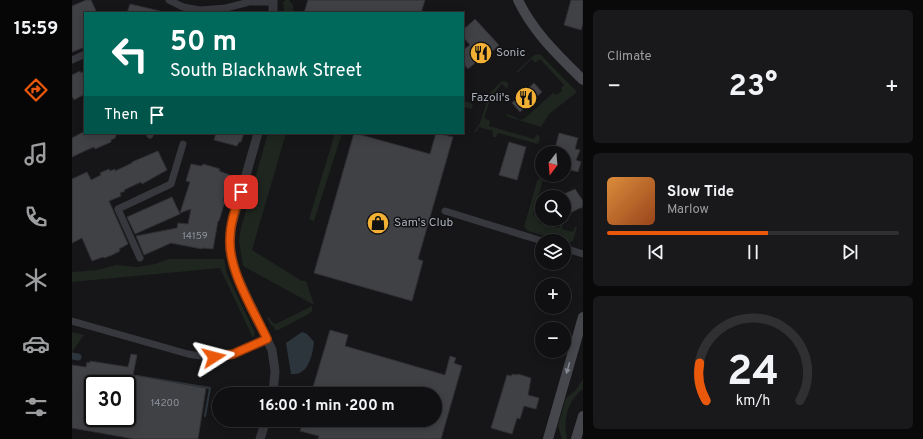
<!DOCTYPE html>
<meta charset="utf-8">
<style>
body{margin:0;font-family:Overpass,sans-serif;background:#19191b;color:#f1f3f6;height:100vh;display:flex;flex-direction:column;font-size:15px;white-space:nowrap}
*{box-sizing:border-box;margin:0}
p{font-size:13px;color:#9c9d9f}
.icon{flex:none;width:22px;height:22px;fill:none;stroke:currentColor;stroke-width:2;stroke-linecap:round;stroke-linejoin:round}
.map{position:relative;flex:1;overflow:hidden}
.drawer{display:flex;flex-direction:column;gap:10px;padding:10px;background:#09090a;width:340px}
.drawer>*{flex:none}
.guide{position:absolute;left:12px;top:12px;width:380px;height:122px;border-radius:0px;box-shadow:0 2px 10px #0003,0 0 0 1px #303032;background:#00695c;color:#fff;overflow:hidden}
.needle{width:26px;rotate:196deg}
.buttons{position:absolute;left:463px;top:146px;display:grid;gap:8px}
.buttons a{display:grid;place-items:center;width:36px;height:36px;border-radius:50%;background:#101012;box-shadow:0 2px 10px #0003,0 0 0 1px #303032;font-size:20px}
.speed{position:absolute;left:12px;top:375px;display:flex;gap:8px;font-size:20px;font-weight:700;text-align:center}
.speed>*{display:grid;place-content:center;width:52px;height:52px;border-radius:50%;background:#101012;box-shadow:0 2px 10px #0003,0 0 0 1px #303032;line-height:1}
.speed .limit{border:2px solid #111;border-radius:6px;background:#fff;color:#111}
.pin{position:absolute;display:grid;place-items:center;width:34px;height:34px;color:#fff;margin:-17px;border-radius:8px;box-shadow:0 2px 6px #0006}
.me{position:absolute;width:44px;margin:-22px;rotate:81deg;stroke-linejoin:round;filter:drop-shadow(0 0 3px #0008)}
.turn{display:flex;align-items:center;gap:14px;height:84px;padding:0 20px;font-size:18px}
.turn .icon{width:52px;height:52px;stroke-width:2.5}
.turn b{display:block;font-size:28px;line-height:34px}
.then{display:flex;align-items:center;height:38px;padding:0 20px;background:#0003;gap:8px;font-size:15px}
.big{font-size:30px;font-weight:700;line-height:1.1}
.drawer .card{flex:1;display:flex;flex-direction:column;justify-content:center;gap:6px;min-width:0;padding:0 14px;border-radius:6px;background:#19191b}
.drawer .dial{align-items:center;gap:0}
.dial svg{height:104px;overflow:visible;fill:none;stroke:#303032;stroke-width:7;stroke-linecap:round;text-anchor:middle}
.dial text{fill:#f1f3f6;stroke:none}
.song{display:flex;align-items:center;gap:12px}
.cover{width:48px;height:48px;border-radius:6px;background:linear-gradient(135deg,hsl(30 70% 55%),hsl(20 70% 35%))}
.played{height:4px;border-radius:2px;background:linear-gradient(90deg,#ea580c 55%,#303032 55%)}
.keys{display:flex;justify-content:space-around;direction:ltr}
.heat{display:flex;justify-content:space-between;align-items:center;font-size:22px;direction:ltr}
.trip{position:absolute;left:140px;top:387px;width:230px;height:40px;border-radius:20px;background:#101012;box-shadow:0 2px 10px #0003,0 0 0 1px #303032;font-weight:700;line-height:40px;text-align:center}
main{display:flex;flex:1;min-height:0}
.menu{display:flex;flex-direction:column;width:72px;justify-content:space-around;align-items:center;background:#060607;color:#9c9d9f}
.menu .icon{width:28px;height:28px}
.menu .active{color:#ea580c}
.menu b{font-size:18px;color:#f1f3f6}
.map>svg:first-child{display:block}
.green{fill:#1e261f}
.water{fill:#2c353c}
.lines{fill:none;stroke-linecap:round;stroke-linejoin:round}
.stream{stroke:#2c353c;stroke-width:2}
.canal{stroke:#2c353c;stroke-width:7}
.building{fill:#404145;stroke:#303034;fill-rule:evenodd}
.minor{stroke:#37383d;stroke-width:7}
.tertiary{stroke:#37383d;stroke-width:9}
.secondary{stroke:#45474d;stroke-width:10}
.oneway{fill:#858993}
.route-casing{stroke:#983908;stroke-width:10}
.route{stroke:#ea580c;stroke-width:7}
.labels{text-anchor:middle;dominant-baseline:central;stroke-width:3;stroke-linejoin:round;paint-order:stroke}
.number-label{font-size:10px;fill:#8e929b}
.poi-label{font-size:12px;fill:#a8adb8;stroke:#111113;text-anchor:start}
</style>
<main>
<nav class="menu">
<b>15:59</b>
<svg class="icon active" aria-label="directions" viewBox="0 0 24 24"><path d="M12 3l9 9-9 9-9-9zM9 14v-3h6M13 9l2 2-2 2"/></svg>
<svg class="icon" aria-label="music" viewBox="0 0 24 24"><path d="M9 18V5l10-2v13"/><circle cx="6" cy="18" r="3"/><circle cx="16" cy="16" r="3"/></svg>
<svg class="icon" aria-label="phone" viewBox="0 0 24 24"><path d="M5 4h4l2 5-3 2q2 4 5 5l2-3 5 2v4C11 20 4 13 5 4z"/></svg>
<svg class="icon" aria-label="climate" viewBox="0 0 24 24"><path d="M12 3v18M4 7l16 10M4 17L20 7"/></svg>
<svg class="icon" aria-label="car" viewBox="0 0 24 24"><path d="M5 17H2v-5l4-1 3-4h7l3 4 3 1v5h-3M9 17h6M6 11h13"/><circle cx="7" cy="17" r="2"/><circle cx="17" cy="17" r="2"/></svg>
<svg class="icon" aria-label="filters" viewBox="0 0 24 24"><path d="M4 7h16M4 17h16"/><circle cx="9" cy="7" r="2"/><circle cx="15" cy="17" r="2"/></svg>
</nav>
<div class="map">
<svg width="511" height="439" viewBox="0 0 511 439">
<rect width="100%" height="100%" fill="#161618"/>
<path class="green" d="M214,0H217L221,5V13H210L212,10L211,2Z
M468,54L505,92L477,114L469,127L434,116L436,114L448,120L452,119L481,93L484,95L490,91L489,88L492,85L468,59L463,63L460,59L445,73V71L462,55Z
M430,81L435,82L436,84V87L434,88L430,84C420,94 416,105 412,118L418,121L417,126L462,139L465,134L468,138L466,144L426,133L424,137H421V131L407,127L404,132H402L408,123L418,93Z
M391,101L399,103L401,106L400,109L391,107Z
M196,133H214L180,250L230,281H234L242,305L171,266L167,241L169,228Z
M263,133H270L242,221L237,219Z
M468,178L471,180L461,214L468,217L467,223L487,228L490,223H491L490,229L501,232L503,227H505L501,241L497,243L456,231L452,227L465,181Z
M97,259H152L155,274L183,333L181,338L148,268L0,282V272L26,270L44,265L65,267L83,264Z
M240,306V311L235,315L206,330H203L202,327L199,325L195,318L197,317L200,322L204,324Z
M0,332L12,335L0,352Z
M511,379V389C495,401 491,420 495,439H490L486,426L494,398L503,391Z"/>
<path class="water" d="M230,332L235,334L242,342C241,351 238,368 229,372C227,374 222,374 219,374L214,343Z"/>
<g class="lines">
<path class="stream" d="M65,376L138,388L133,416"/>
<path class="canal" d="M0,356L6,357"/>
</g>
<path class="building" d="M14,0H19L25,13H13V47L0,52V6Z
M236,0H353L349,13H232Z
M499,0H511V24L509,30L492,25Z
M58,4L88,11V13H55Z
M403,19L427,45L411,60L409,58L396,69L391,63V50L398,45L391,37V30Z
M8,71L9,73L13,71V94L2,100L0,96V75Z
M462,83L470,92L448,112L440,103Z
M13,131V133H45L43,138L39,140V142L23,149L22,147L17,149L0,157V138Z
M144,133H172L169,142H167L165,146L142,140Z
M282,133L358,154L364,133L381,137L346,259L351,261L340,301L242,273Z
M487,133L506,138L503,149L508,150L504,160L509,162L506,172L492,168V153H482Z
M437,142L454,147L445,180L427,175Z
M86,151L95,170L70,184L69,182L52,190L53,191L48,193L49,196L37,201L56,244L47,249L48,251L40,255L32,258L31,257L20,261L10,238L0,243V179L15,172L19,180L29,175L28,173L37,169L38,171L43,169V171L60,163V162Z
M119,164L130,166L131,164L148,169L147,171L158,175L151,201H153L147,221H146L141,249L130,248V249L99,243L72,255L64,236L105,228L106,223L116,224L119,209L108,213L118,182L114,181Z
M503,189L511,201L510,208H508L496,214L492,208V194Z
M100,197L108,214L63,234L55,217Z
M258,330L276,335L273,346L373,375L378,356L384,358L382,363L390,366L369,439H246L247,436L228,431L232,420H363V394H239Z
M59,354L65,355L61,375L134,388L126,439H62L0,428V365L14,367L15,362L18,363V361L56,367ZM21,384H55V418H21Z
M440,374L446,375V374L459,378L456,395L467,398L464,409L452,406L448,419L445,418L440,434L419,428L435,375L440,376Z"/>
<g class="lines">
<path class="minor" d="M97,0L111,7L128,10L154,8L177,2H201
M0,60L13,54
M78,135L79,133
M373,211L470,241
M492,248L511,254
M68,258L46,209L99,184L111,144
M0,321L116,354C148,361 167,352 195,339"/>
<path class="tertiary" d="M201,13V0
M186,133L159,228L158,250L164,274L200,350L203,371L201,394
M188,439L194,420"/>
<path class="secondary" d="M446,0C461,32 486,55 511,80
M476,439L511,317
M504,439L511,416"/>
</g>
<defs><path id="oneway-solid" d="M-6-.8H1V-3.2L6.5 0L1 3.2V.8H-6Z"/></defs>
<use class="oneway" href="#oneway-solid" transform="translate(496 368) rotate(106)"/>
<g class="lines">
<g class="route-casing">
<path id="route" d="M142,357L161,354L195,339C182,311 156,270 158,239C158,223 164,207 169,192"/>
</g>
<use href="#route" class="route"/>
</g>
<defs>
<g id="restaurant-disc" transform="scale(1.15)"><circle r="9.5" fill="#f2b134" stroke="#111113"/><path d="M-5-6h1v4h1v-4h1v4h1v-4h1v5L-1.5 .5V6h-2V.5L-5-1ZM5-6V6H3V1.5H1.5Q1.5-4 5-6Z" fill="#111"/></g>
<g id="shop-disc" transform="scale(1.15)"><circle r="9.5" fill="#f2b134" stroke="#111113"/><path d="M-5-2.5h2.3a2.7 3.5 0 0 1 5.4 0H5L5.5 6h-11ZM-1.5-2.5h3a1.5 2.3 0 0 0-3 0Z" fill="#111"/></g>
</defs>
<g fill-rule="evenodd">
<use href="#restaurant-disc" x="409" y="53"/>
<use href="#restaurant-disc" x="454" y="98"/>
<use href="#shop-disc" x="306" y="223"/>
</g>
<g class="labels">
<g class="number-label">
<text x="123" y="236">14159</text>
<text x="93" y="403">14200</text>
</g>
<g class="poi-label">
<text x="424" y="53">Sonic</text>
<text x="438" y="98" text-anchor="end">Fazoli's</text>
<text x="322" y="223">Sam's Club</text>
</g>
</g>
</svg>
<div class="buttons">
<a><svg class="needle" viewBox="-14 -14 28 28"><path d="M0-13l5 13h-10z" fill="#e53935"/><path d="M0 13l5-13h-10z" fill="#9c9d9f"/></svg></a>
<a><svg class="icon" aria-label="search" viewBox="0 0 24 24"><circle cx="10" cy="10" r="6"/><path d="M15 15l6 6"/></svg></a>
<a><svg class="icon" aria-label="layers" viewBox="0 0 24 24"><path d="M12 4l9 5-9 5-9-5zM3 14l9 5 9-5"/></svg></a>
<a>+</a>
<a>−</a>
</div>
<div class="speed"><div class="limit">30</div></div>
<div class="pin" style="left:169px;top:192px;background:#d93025"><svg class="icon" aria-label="arrive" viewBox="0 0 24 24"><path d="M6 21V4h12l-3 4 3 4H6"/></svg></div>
<svg class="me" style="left:142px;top:357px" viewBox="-20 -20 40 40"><path d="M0-17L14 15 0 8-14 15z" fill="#ea580c" stroke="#fff" stroke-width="4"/></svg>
<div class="trip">16:00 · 1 min · 200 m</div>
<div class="guide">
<div class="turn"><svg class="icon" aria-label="left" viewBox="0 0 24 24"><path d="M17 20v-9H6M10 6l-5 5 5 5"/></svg><div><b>50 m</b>South Blackhawk Street</div></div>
<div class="then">Then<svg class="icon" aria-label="arrive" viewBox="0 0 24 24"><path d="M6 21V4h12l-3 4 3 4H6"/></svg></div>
</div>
</div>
<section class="drawer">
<div class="card"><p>Climate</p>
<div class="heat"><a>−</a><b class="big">23°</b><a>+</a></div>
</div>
<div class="card">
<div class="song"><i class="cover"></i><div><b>Slow Tide</b><p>Marlow</p></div></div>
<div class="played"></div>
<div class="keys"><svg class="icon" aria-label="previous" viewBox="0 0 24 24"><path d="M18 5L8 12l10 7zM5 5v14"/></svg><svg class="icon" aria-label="pause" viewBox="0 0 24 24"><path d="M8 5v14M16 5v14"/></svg><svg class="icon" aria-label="next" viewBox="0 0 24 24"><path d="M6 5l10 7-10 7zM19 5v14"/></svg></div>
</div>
<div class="card dial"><svg viewBox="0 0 100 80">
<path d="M14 69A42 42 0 1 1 86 69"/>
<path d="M14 69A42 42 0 0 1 9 40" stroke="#ea580c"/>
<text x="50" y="56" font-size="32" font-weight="700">24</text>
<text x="50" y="72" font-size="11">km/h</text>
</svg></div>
</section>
</main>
